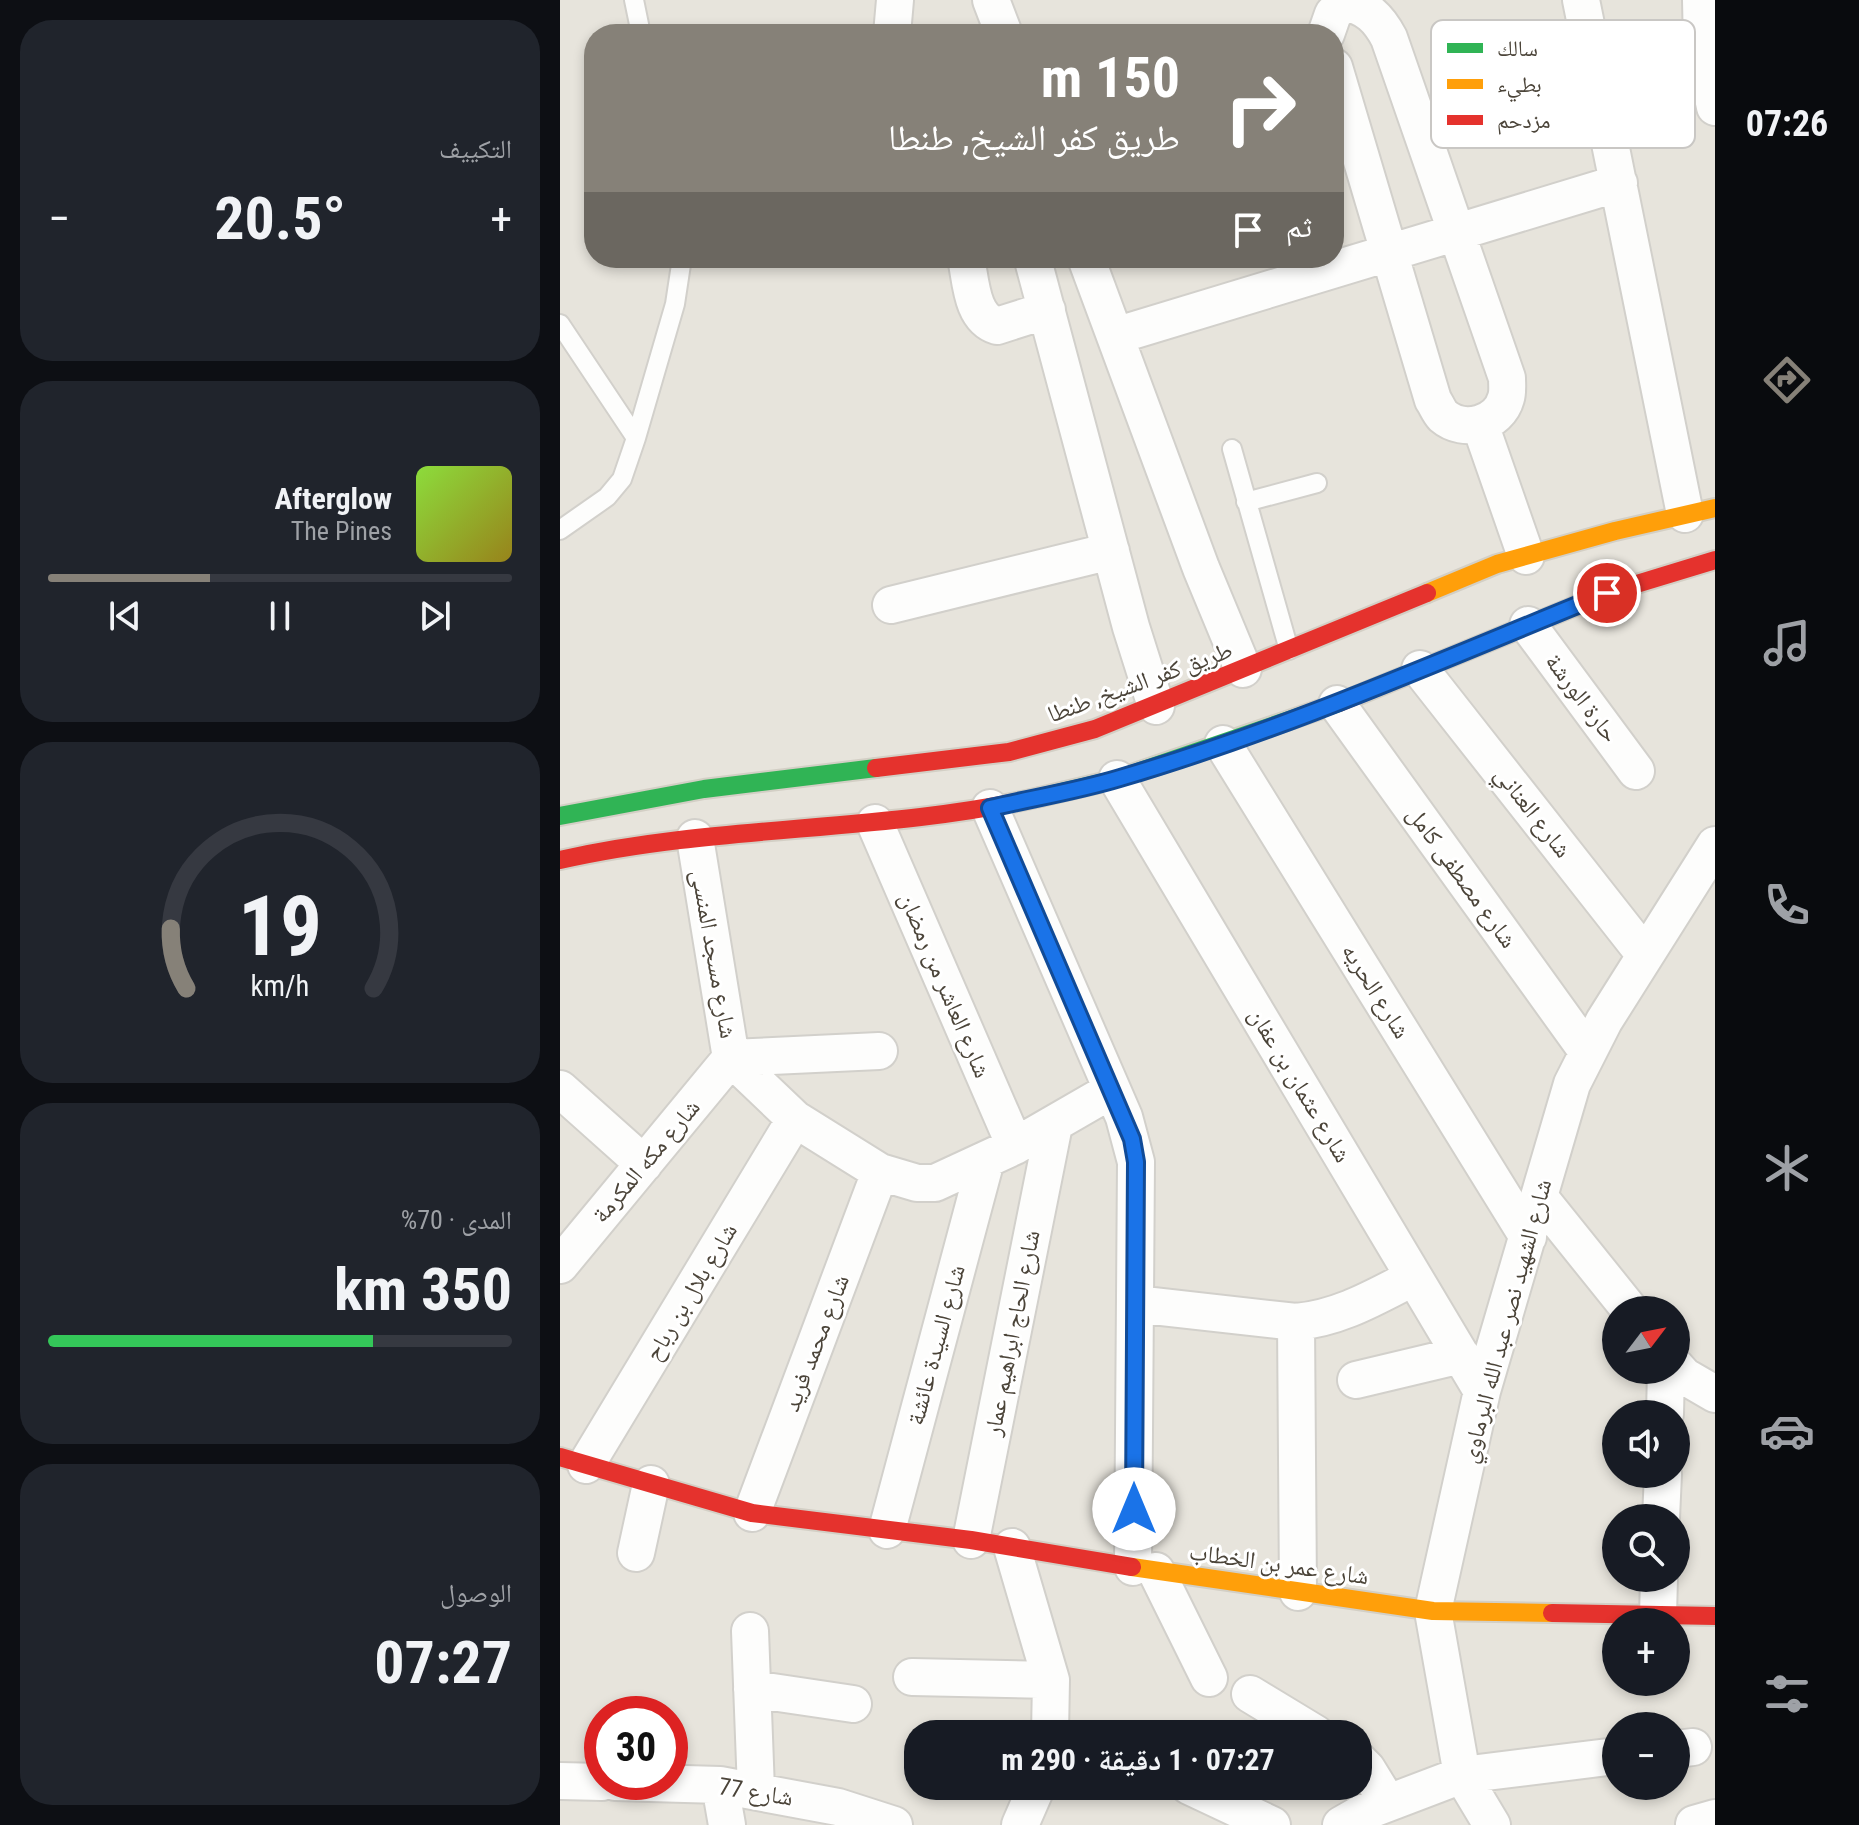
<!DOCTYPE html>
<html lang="ar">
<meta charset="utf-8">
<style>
body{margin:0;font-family:"Roboto Condensed","Noto Naskh Arabic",sans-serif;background:#20242c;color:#f1f3f6;direction:rtl;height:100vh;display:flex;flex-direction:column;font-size:30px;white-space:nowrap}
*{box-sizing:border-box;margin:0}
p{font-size:26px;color:#9ea1a6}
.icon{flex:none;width:44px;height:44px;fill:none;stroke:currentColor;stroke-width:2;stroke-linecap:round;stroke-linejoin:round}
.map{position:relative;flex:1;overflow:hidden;direction:ltr}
.side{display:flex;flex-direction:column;gap:20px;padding:20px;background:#0d0f14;width:560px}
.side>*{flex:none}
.guide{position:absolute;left:24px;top:24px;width:760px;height:244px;border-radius:32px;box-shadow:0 4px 12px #0003;direction:rtl;background:#868178;color:#fff;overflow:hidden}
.needle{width:52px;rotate:58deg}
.buttons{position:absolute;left:1042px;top:1296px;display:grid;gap:16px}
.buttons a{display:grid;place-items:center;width:88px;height:88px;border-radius:50%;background:#171b24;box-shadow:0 4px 12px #0003;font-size:40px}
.speed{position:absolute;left:24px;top:1696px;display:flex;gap:16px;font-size:40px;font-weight:700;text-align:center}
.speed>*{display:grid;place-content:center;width:104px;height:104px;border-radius:50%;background:#171b24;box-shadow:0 4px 12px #0003;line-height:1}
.speed .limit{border:12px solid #d22;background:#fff;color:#111}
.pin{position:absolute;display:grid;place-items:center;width:68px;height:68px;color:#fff;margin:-34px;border:4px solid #fff;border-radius:50%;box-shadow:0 2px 8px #0007}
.me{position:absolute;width:88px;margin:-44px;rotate:0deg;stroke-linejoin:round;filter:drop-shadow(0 0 6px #0008)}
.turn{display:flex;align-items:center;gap:28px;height:168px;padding:0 32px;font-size:36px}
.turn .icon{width:104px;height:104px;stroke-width:2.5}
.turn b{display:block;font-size:56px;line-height:68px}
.then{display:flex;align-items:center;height:76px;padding:0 32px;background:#0003;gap:16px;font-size:30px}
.big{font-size:60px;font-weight:700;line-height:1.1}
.side .card{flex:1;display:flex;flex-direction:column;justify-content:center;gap:12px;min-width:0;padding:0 28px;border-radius:32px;background:#20242c}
.side .dial{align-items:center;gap:0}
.dial svg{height:208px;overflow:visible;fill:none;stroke:#363941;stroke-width:7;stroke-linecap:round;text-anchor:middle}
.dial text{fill:#f1f3f6;stroke:none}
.song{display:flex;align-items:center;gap:24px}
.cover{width:96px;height:96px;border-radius:12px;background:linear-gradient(135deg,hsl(90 70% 55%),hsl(50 70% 35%))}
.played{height:8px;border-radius:4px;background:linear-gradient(90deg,#868178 35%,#363941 35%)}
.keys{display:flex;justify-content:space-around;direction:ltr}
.heat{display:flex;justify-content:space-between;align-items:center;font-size:44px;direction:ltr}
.charge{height:12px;border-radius:6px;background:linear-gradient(90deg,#34c759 70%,#363941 0)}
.trip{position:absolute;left:344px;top:1720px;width:468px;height:80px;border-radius:32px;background:#171b24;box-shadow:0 4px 12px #0003;font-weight:700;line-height:80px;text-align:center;direction:rtl}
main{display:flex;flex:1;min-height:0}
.dock{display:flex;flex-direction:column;width:144px;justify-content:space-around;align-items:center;background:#090b0e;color:#9ea1a6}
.dock .icon{width:56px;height:56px}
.dock .current{color:#868178}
.dock b{font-size:36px;color:#f1f3f6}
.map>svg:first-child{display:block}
.residential{fill:#e7e4dc;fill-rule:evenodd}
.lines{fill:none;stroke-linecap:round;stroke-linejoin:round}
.lane-casing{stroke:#d2d0cb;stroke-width:22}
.street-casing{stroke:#d2d0cb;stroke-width:40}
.fast-casing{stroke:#d3cfc5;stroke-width:22}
.slow-casing{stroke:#d3cfc5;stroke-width:22}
.jam-casing{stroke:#d3cfc5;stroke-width:22}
.lane{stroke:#fdfdfc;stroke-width:18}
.street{stroke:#fdfdfc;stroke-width:36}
.fast{stroke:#30b455;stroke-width:18}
.slow{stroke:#ff9f0a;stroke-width:18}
.jam{stroke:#e5322d;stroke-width:18}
.route-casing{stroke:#114b97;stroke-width:20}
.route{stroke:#1a73e8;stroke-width:14}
.labels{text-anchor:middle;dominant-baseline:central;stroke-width:6;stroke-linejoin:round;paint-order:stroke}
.street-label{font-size:24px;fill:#4b4439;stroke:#fff}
.key{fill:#fff;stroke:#c9c7c4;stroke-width:2}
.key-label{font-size:22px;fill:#4b4439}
</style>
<main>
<nav class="dock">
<b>07:26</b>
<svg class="icon current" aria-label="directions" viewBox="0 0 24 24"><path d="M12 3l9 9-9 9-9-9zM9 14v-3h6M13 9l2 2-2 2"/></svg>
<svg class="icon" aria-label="music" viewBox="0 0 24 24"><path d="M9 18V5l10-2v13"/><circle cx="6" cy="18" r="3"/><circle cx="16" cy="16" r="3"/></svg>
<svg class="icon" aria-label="phone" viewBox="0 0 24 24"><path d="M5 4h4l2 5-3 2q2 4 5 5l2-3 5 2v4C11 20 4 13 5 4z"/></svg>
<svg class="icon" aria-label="climate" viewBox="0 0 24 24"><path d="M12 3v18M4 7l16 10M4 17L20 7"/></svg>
<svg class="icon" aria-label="car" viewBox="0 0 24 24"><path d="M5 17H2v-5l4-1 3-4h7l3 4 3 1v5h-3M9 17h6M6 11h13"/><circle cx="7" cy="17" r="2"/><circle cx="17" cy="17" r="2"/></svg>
<svg class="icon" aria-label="filters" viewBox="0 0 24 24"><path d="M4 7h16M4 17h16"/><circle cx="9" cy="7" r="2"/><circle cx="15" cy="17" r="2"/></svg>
</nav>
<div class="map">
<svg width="1155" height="1825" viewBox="0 0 1155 1825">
<rect width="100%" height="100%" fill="#f4f2ee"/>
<path class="residential" d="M0,0H1155V1825H0ZM34,34H774V258H34ZM1056,1310H1116V1370H1056ZM1056,1414H1116V1474H1056ZM1056,1518H1116V1578H1056ZM1056,1622H1116V1682H1056ZM42,1714H110V1782H42ZM1056,1726H1116V1786H1056ZM358,1734H798V1786H358Z"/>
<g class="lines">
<g class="lane-casing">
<path id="lane" d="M74,0L81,34
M0,324L76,438
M672,449L729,650
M686,502L757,483
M0,530L47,497L62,479L76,438L115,304L122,258"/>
</g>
<g class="street-casing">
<path id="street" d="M431,0L444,34
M1021,0L1125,514
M1141,0L1142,46L1155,107
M332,34L335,0
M766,34L773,14L784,3C807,6 819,19 829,38L947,378C947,384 948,392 946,398C939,424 904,434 883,416C879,412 876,404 873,400L774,67
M406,258C411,281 411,318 437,326L487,310
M526,258L641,568L683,669
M474,264L571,627L596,706
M555,336L1059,183
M920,424L966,556
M331,605L551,551
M968,625L1076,771
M860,669L1085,955
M777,704L1027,1051
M663,744L968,1237
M557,779L922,1391
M430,808L564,1117L576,1162L573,1567
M315,823L455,1146
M135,838L171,1058L235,1119L320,1172L357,1183H375L455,1146L552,1090
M0,1089L84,1164
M980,1198L1070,1310
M0,1265L171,1058L319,1051
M575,1304L736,1322C780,1318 815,1297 854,1277
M736,1322L738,1592
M1116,1367L1124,1376L1155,1394
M796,1380L901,1355
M1105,1414L1106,1370
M26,1465L235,1119
M192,1513L320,1172
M1101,1518L1103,1474
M327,1530L426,1160
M411,1540L494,1125
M452,1547L491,1680L490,1734
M76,1553L91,1484
M596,1571L649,1678
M1098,1615L1099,1578
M190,1631L196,1790
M352,1677L491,1680
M192,1689L293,1704
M690,1694L756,1734
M1116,1749L1133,1747
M798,1760L807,1769L828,1803
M0,1781L42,1782
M55,1782L160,1785L278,1807L334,1825
M160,1785L167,1825
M629,1786L712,1825
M1134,1824L1155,1818
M460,1825L477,1786
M781,1825L802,1813L902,1775L1056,1756
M932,1825L902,1775L873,1611L922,1391L1012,1084L1044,1021L1155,845"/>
</g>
<g class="fast-casing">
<path id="fast" d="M480,797L557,779L779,703
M0,816L144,789L316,768"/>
</g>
<g class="slow-casing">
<path id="slow" d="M867,593L937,564L1055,531L1155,508
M572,1567L873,1611L992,1613"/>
</g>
<g class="jam-casing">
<path id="jam" d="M779,703L1047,593L1155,560
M316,768L449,752L535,729L867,593
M0,860C158,824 322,833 480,797
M0,1457L192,1513L411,1540L572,1567
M992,1613L1155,1616"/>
</g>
<use href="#lane" class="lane"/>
<use href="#street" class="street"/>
<use href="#fast" class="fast"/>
<use href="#slow" class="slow"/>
<use href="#jam" class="jam"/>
</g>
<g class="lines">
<g class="route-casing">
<path id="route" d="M574,1509L576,1162L572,1139L430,808C473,798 517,791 560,778C727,729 886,658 1047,593"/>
</g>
<use href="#route" class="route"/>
</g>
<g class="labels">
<g class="street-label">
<text transform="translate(580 682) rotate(-20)">طريق كفر الشيخ, طنطا</text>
<text transform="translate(1022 698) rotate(53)">حارة الورشة</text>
<text transform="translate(973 812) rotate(52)">شارع العناني</text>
<text transform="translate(902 877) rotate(54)">شارع مصطفى كامل</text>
<text transform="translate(154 954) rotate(80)">شارع مسجد المنسى</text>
<text transform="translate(385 985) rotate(67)">شارع العاشر من رمضان</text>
<text transform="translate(816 991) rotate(58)">شارع الحريه</text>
<text transform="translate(740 1085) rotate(59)">شارع عثمان بن عفان</text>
<text transform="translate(86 1161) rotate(-50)">شارع مكه المكرمة</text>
<text transform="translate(131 1292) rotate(-59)">شارع بلال بن رباح</text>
<text transform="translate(946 1321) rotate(-75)">شارع الشهيد نصر عبد الله البرماوي</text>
<text transform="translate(452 1333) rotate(-79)">شارع الحاج ابراهيم عمار</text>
<text transform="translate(256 1343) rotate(-69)">شارع محمد فريد</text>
<text transform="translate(376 1345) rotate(-75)">شارع السيدة عائشة</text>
<text transform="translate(719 1564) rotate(8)">شارع عمر بن الخطاب</text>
<text transform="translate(196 1792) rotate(9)">شارع 77</text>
</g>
</g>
<rect x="871" y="20" width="264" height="128" rx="12" class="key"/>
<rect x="887" y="43" width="36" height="10" fill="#30b455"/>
<rect x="887" y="79" width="36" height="10" fill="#ff9f0a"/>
<rect x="887" y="115" width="36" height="10" fill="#e5322d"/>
<g class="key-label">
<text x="937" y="56">سالك</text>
<text x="937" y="92">بطيء</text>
<text x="937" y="128">مزدحم</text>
</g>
</svg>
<div class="buttons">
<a><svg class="needle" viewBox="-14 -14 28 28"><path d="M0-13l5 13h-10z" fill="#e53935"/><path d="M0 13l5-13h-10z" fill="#9ea1a6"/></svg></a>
<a><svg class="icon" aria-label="sound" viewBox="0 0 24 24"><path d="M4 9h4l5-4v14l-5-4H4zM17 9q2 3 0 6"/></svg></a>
<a><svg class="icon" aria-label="search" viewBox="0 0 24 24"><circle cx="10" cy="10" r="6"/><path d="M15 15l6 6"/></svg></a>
<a>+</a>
<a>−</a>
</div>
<div class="speed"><div class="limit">30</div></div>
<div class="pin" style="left:1047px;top:593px;background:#d93025"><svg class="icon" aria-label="arrive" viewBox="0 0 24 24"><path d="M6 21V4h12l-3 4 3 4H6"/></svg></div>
<svg class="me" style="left:574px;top:1509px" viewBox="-20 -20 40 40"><circle r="19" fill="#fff"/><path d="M0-13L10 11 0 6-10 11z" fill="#1a73e8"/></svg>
<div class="trip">07:27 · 1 دقيقة · 290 m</div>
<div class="guide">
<div class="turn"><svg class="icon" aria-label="right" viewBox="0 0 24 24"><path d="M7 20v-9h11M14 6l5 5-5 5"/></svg><div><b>150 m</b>طريق كفر الشيخ, طنطا</div></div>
<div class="then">ثم<svg class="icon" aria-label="arrive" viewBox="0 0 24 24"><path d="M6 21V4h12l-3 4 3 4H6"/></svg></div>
</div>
</div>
<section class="side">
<div class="card"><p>التكييف</p>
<div class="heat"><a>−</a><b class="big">20.5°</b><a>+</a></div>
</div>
<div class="card">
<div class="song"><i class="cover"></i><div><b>Afterglow</b><p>The Pines</p></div></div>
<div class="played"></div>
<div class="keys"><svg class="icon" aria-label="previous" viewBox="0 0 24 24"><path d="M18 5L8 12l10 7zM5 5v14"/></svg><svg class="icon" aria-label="pause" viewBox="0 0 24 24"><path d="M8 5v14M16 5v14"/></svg><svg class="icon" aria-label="next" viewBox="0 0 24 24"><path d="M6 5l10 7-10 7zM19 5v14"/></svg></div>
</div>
<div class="card dial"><svg viewBox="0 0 100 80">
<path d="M14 69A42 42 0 1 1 86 69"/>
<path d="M14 69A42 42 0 0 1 8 46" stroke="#868178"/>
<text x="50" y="56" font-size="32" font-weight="700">19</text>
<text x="50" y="72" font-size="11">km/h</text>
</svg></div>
<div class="card"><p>المدى · 70%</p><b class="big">350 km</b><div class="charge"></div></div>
<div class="card"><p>الوصول</p><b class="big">07:27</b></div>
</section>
</main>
